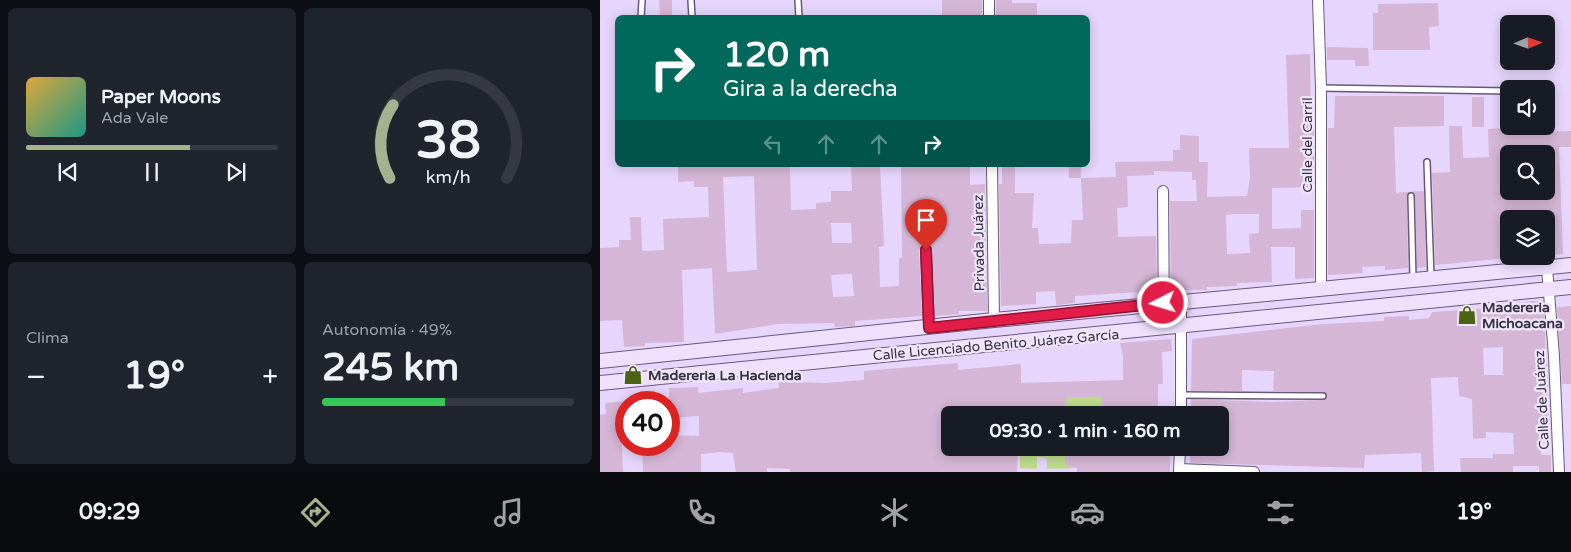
<!DOCTYPE html>
<html lang="es">
<meta charset="utf-8">
<style>
body{margin:0;font-family:"Varela Round",sans-serif;background:#20242c;color:#f1f3f6;height:100vh;display:flex;flex-direction:column;font-size:19px;white-space:nowrap}
*{box-sizing:border-box;margin:0}
p{font-size:16px;color:#9ea1a6}
.icon{flex:none;width:28px;height:28px;fill:none;stroke:currentColor;stroke-width:2;stroke-linecap:round;stroke-linejoin:round}
.map{position:relative;flex:1;overflow:hidden}
.side{display:flex;flex-direction:column;gap:8px;padding:8px;background:#0d0f14;width:600px}
.side>*{flex:none}
.guide{position:absolute;left:15px;top:15px;width:475px;height:152px;border-radius:8px;box-shadow:0 2px 12px #0003;background:#00695c;color:#fff;overflow:hidden}
.needle{width:32px;rotate:88deg}
.tools{position:absolute;left:900px;top:15px;display:grid;gap:10px}
.tools a{display:grid;place-items:center;width:55px;height:55px;border-radius:8px;background:#171b24;box-shadow:0 2px 12px #0003;font-size:25px}
.speed{position:absolute;left:15px;top:391px;display:flex;gap:10px;font-size:25px;font-weight:700;text-align:center}
.speed>*{display:grid;place-content:center;width:65px;height:65px;border-radius:50%;background:#171b24;box-shadow:0 2px 12px #0003;line-height:1}
.speed .limit{border:8px solid #d22;background:#fff;color:#111}
.pin{position:absolute;display:grid;place-items:center;width:42px;height:42px;color:#fff;margin:-51px -21px;border-radius:50% 50% 50% 0;rotate:-45deg;box-shadow:0 0 5px #0007}
.pin .icon{rotate:45deg}
.me{position:absolute;width:55px;margin:-28px;rotate:265deg;stroke-linejoin:round;filter:drop-shadow(0 0 4px #0008)}
.turn{display:flex;align-items:center;gap:18px;height:105px;padding:0 25px;font-size:22px}
.turn .icon{width:65px;height:65px;stroke-width:2.5}
.turn b{display:block;font-size:35px;line-height:42px}
.lanes{display:flex;align-items:center;height:48px;padding:0 25px;background:#0003;justify-content:center;gap:25px;direction:ltr}
.lanes .off{opacity:.35}
.big{font-size:38px;font-weight:700;line-height:1.1}
.side .tile{flex:1;display:flex;flex-direction:column;justify-content:center;gap:8px;min-width:0;padding:0 18px;border-radius:8px;background:#20242c}
.side .dial{align-items:center;gap:0}
.dial svg{height:130px;overflow:visible;fill:none;stroke:#363941;stroke-width:7;stroke-linecap:round;text-anchor:middle}
.dial text{fill:#f1f3f6;stroke:none}
.song{display:flex;align-items:center;gap:15px}
.cover{width:60px;height:60px;border-radius:8px;background:linear-gradient(135deg,hsl(40 70% 55%),hsl(170 70% 35%))}
.played{height:5px;border-radius:2px;background:linear-gradient(90deg,#a6b28f 65%,#363941 65%)}
.keys{display:flex;justify-content:space-around;direction:ltr}
.heat{display:flex;justify-content:space-between;align-items:center;font-size:28px;direction:ltr}
.charge{height:8px;border-radius:4px;background:linear-gradient(90deg,#34c759 49%,#363941 0)}
.side .tiles{flex:1;display:grid;gap:8px;grid-template-columns:repeat(2,1fr)}
.trip{position:absolute;left:341px;top:406px;width:288px;height:50px;border-radius:8px;background:#171b24;box-shadow:0 2px 12px #0003;font-weight:700;line-height:50px;text-align:center}
.tabs{display:flex;height:80px;justify-content:space-around;align-items:center;background:#090b0e;color:#9ea1a6}
.tabs .icon{width:35px;height:35px}
.tabs .current{color:#a6b28f}
.tabs b{font-size:22px;color:#f1f3f6}
main{display:flex;flex:1;min-height:0}
.map>svg:first-child{display:block}
.green{fill:#bedc8d}
.building{fill:#d5b6d6;fill-rule:evenodd}
.lines{fill:none;stroke-linecap:round;stroke-linejoin:round}
.lane-casing{stroke:#69597b;stroke-width:8}
.street-casing{stroke:#69597b;stroke-width:12}
.secondary-casing{stroke:#69597b;stroke-width:16}
.lane{stroke:#fff;stroke-width:5}
.street{stroke:#fff;stroke-width:10}
.secondary{stroke:#efe1fe;stroke-width:14}
.route-casing{stroke:#92132f;stroke-width:12}
.route{stroke:#e11d48;stroke-width:9}
.labels{text-anchor:middle;dominant-baseline:central;stroke-width:4.5;stroke-linejoin:round;paint-order:stroke}
.street-label{font-size:14px;fill:#383140;stroke:#f0e6fd}
.poi-label{font-size:14px;font-weight:bold;fill:#383140;stroke:#f0e6fd;text-anchor:start}
</style>
<main>
<section class="side">
<div class="tiles">
<div class="tile">
<div class="song"><i class="cover"></i><div><b>Paper Moons</b><p>Ada Vale</p></div></div>
<div class="played"></div>
<div class="keys"><svg class="icon" aria-label="previous" viewBox="0 0 24 24"><path d="M18 5L8 12l10 7zM5 5v14"/></svg><svg class="icon" aria-label="pause" viewBox="0 0 24 24"><path d="M8 5v14M16 5v14"/></svg><svg class="icon" aria-label="next" viewBox="0 0 24 24"><path d="M6 5l10 7-10 7zM19 5v14"/></svg></div>
</div>
<div class="tile dial"><svg viewBox="0 0 100 80">
<path d="M14 69A42 42 0 1 1 86 69"/>
<path d="M14 69A42 42 0 0 1 16 24" stroke="#a6b28f"/>
<text x="50" y="56" font-size="32" font-weight="700">38</text>
<text x="50" y="72" font-size="11">km/h</text>
</svg></div>
<div class="tile"><p>Clima</p>
<div class="heat"><a>−</a><b class="big">19°</b><a>+</a></div>
</div>
<div class="tile"><p>Autonomía · 49%</p><b class="big">245 km</b><div class="charge"></div></div>
</div>
</section>
<div class="map">
<svg width="971" height="472" viewBox="0 0 971 472">
<rect width="100%" height="100%" fill="#e6d5fc"/>
<path class="green" d="M512,396V407H502V415H467L466,398Z
M420,448H502V467L447,469V458L437,457V469L420,468Z"/>
<path class="building" d="M59,0H72V18H60Z
M342,0H382V18H342Z
M396,0H412V3H437V18H396Z
M838,3L839,26L829,27L830,50H773V13H778V4Z
M727,47L768,48L769,66H755V60H727Z
M710,54L711,128H714V187L672,188V229L701,228V210H714V278L695,279V247H671L672,282L637,283V286L607,287V290H571L570,201H597L596,180H592V172L554,171V175L527,176L528,207L517,208L518,237L556,236L557,291L475,296V303L456,305L455,291L436,292V304L401,306L399,184H402V167H415V193H434L432,228H438L439,244L471,243L472,220H483L481,178L516,177L515,162L573,161V150H580V135L599,136V162H608L607,197L647,196L650,178L649,148H689L686,55ZM634,214H659V233L649,234L650,253L627,254L626,215Z
M735,96H844V126L794,127L796,193L805,192L824,191L826,267L817,268L815,196L810,192L807,196L808,268L785,270V266L762,267L763,273L728,275V128H734Z
M872,97H884V127H872Z
M849,126H862L863,158L889,157L888,129L910,128V135H944V132L971,131V147H959L963,254L946,255V219H909V258L835,265L832,173L850,172ZM909,154H946V191H909Z
M78,165H190L191,210L216,209V203L231,202V191H252L251,165H280L284,246L279,247L280,287L299,286V258H302L301,165H370V185L385,184L387,311H359V314L335,316L333,250L330,244L325,243L319,250L322,316L255,321V326L235,327L234,323L178,324L115,334L112,268L82,270L84,342L45,343V346L24,347L22,320L0,321V248L19,247V240H31L30,217H41L42,251L64,250L63,219L109,217L108,187H94V181L78,182ZM154,176L157,270L127,272L123,177ZM231,223H251L252,243H232ZM252,274L254,296L233,297L231,275Z
M469,165H481V178H469Z
M935,301H943L948,385V421H940L941,455H951V472H939V466H913V472H861L860,458H893V454H914L913,433L886,432V438L873,439L872,399L859,396L858,377L831,378L834,471L822,472L821,453L765,455L764,468L590,463V448H603V451H623V430H620V415H591V399L673,402L723,400L727,397L723,392L673,391L674,371L642,370V391H591L592,339L723,324L784,321V317L809,316V320L829,318L832,312L909,307V304ZM903,347V375H884L883,348Z
M971,306V384H962L957,307Z
M571,339L572,351L562,352L563,384H558V415H502V397L466,398L467,415H350V448H418L417,472H190V469L167,468V472H136L133,453L122,452L101,454V472H43L42,445H69V435L99,436V416L69,418V388L98,387V393L143,388V393L179,388L178,381L193,379V382L225,383L264,380V371L358,363V370L421,364V383L523,380V355L520,343Z
M26,401V417H20V421L16,422V429H21L23,472H0V415L6,414L5,403Z
M502,448H570V472H477V467L465,466V450H502Z"/>
<g class="lines">
<g class="lane-casing">
<path id="lane" d="M91,0L92,18
M198,0L199,18
M41,18L42,0
M721,88L909,91
M827,162L831,278
M811,196L813,278
M581,395L723,396"/>
</g>
<g class="street-casing">
<path id="street" d="M389,0V18
M718,0L721,88V289
M392,165L394,320
M563,191L564,329
M326,250L329,328
M947,268L954,356L959,472
M581,415V302
M579,469L654,472
M579,472L580,448"/>
</g>
<g class="secondary-casing">
<path id="secondary" d="M0,361L394,320L971,265
M0,383L971,287"/>
</g>
<use href="#lane" class="lane"/>
<use href="#street" class="street"/>
<use href="#secondary" class="secondary"/>
</g>
<g class="lines">
<g class="route-casing">
<path id="route" d="M326,250L329,328L563,303"/>
</g>
<use href="#route" class="route"/>
</g>
<defs>
<g id="shop-bare" transform="scale(1.5)"><path d="M-5-2.5h2.3a2.7 3.5 0 0 1 5.4 0H5L5.5 6h-11ZM-1.5-2.5h3a1.5 2.3 0 0 0-3 0Z" fill="#4b6312" stroke="#f0e6fd" stroke-width="2.5" paint-order="stroke"/></g>
</defs>
<g fill-rule="evenodd">
<use href="#shop-bare" x="867" y="315"/>
<use href="#shop-bare" x="33" y="375"/>
</g>
<g class="labels">
<g class="street-label">
<text transform="translate(707 145) rotate(-90)">Calle del Carril</text>
<text transform="translate(379 243) rotate(-91)">Privada Juárez</text>
<text transform="translate(396 345) rotate(-5)">Calle Licenciado Benito Juárez García</text>
<text transform="translate(942 400) rotate(-93)">Calle de Juárez</text>
</g>
<g class="poi-label">
<text x="882" y="307">Madereria<tspan x="882" dy="16">Michoacana</tspan></text>
<text x="48" y="375">Madereria La Hacienda</text>
</g>
</g>
</svg>
<div class="tools">
<a><svg class="needle" viewBox="-14 -14 28 28"><path d="M0-13l5 13h-10z" fill="#e53935"/><path d="M0 13l5-13h-10z" fill="#9ea1a6"/></svg></a>
<a><svg class="icon" aria-label="sound" viewBox="0 0 24 24"><path d="M4 9h4l5-4v14l-5-4H4zM17 9q2 3 0 6"/></svg></a>
<a><svg class="icon" aria-label="search" viewBox="0 0 24 24"><circle cx="10" cy="10" r="6"/><path d="M15 15l6 6"/></svg></a>
<a><svg class="icon" aria-label="layers" viewBox="0 0 24 24"><path d="M12 4l9 5-9 5-9-5zM3 14l9 5 9-5"/></svg></a>
</div>
<div class="speed"><div class="limit">40</div></div>
<div class="pin" style="left:326px;top:250px;background:#d93025"><svg class="icon" aria-label="arrive" viewBox="0 0 24 24"><path d="M6 21V4h12l-3 4 3 4H6"/></svg></div>
<svg class="me" style="left:563px;top:303px" viewBox="-20 -20 40 40"><circle r="17" fill="#e11d48" stroke="#fff" stroke-width="3"/><path d="M0-11L8 9 0 5-8 9z" fill="#fff"/></svg>
<div class="trip">09:30 · 1 min · 160 m</div>
<div class="guide">
<div class="turn"><svg class="icon" aria-label="right" viewBox="0 0 24 24"><path d="M7 20v-9h11M14 6l5 5-5 5"/></svg><div><b>120 m</b>Gira a la derecha</div></div>
<div class="lanes"><svg class="icon off" aria-label="left" viewBox="0 0 24 24"><path d="M17 20v-9H6M10 6l-5 5 5 5"/></svg><svg class="icon off" aria-label="ahead" viewBox="0 0 24 24"><path d="M12 20V5M6 11l6-6 6 6"/></svg><svg class="icon off" aria-label="ahead" viewBox="0 0 24 24"><path d="M12 20V5M6 11l6-6 6 6"/></svg><svg class="icon" aria-label="right" viewBox="0 0 24 24"><path d="M7 20v-9h11M14 6l5 5-5 5"/></svg></div>
</div>
</div>
</main>
<nav class="tabs">
<b>09:29</b>
<svg class="icon current" aria-label="directions" viewBox="0 0 24 24"><path d="M12 3l9 9-9 9-9-9zM9 14v-3h6M13 9l2 2-2 2"/></svg>
<svg class="icon" aria-label="music" viewBox="0 0 24 24"><path d="M9 18V5l10-2v13"/><circle cx="6" cy="18" r="3"/><circle cx="16" cy="16" r="3"/></svg>
<svg class="icon" aria-label="phone" viewBox="0 0 24 24"><path d="M5 4h4l2 5-3 2q2 4 5 5l2-3 5 2v4C11 20 4 13 5 4z"/></svg>
<svg class="icon" aria-label="climate" viewBox="0 0 24 24"><path d="M12 3v18M4 7l16 10M4 17L20 7"/></svg>
<svg class="icon" aria-label="car" viewBox="0 0 24 24"><path d="M5 17H2v-5l4-1 3-4h7l3 4 3 1v5h-3M9 17h6M6 11h13"/><circle cx="7" cy="17" r="2"/><circle cx="17" cy="17" r="2"/></svg>
<svg class="icon" aria-label="filters" viewBox="0 0 24 24"><path d="M4 7h16M4 17h16"/><circle cx="9" cy="7" r="2"/><circle cx="15" cy="17" r="2"/></svg>
<b>19°</b>
</nav>
